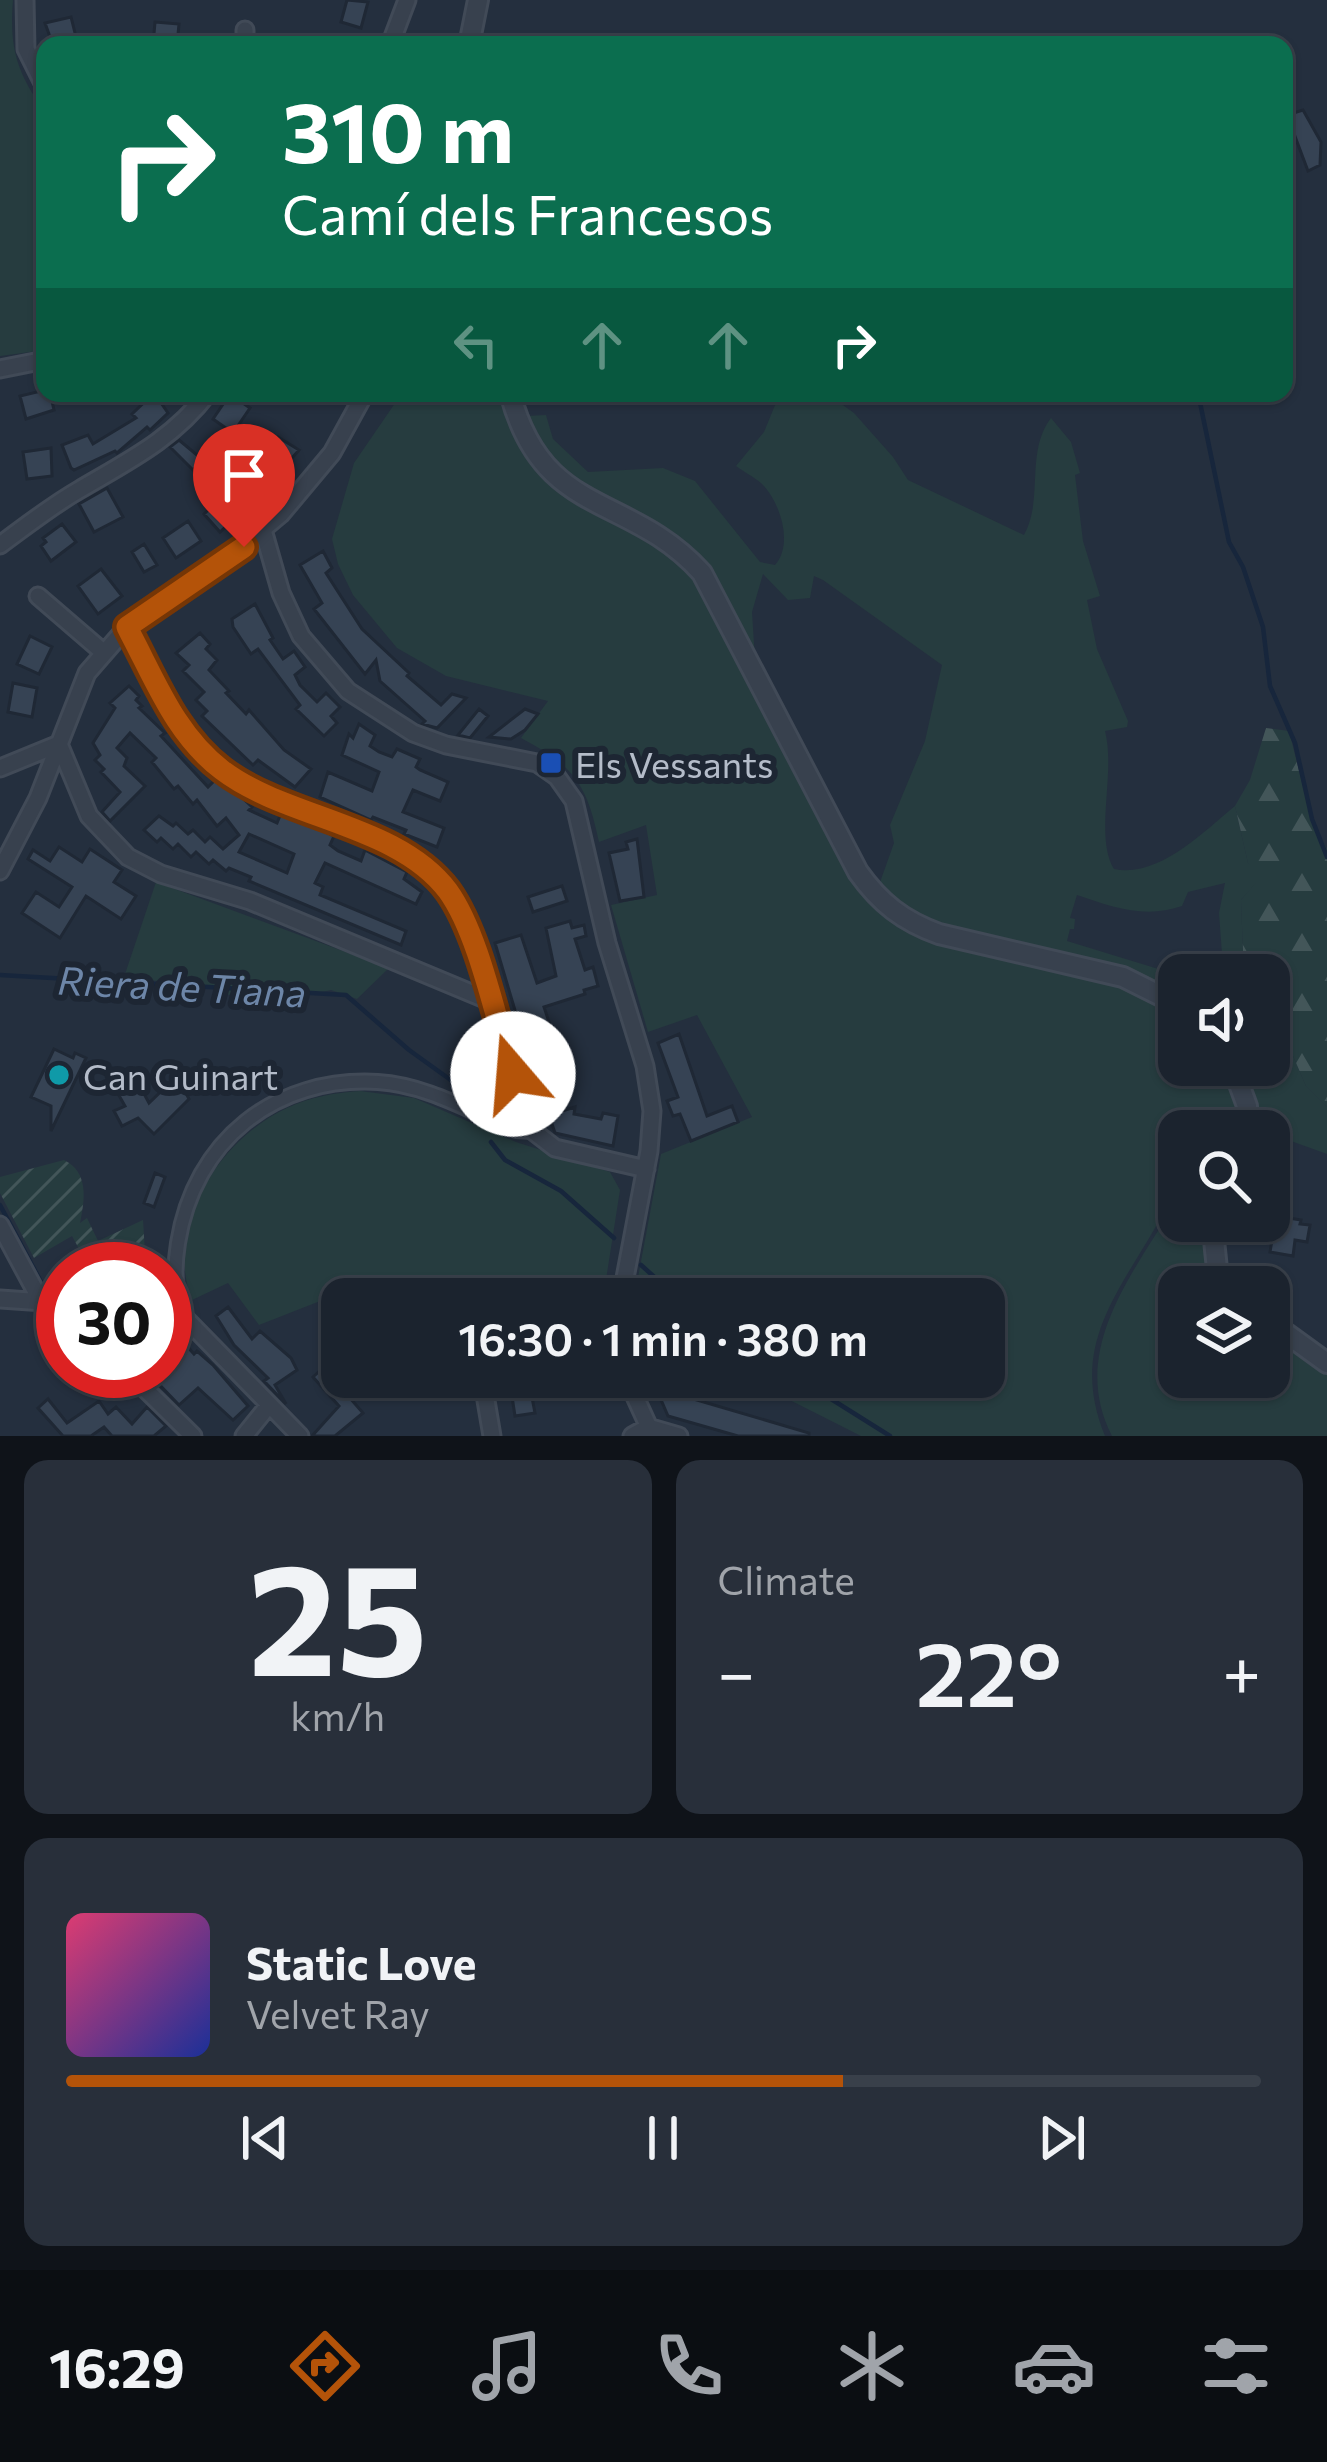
<!DOCTYPE html>
<meta charset="utf-8">
<style>
body{margin:0;font-family:Commissioner,sans-serif;background:#282f3a;color:#f1f3f6;height:100vh;display:flex;flex-direction:column;font-size:45px;white-space:nowrap}
*{box-sizing:border-box;margin:0}
p{font-size:39px;color:#a0a4aa}
.icon{flex:none;width:66px;height:66px;fill:none;stroke:currentColor;stroke-width:2;stroke-linecap:round;stroke-linejoin:round}
.map{position:relative;height:1436px;overflow:hidden}
.panel{display:flex;flex-direction:column;gap:24px;padding:24px;background:#0f1319;flex:1}
.panel>*{flex:none}
.banner{position:absolute;left:36px;top:36px;width:1257px;height:366px;border-radius:24px;box-shadow:0 3px 9px #0004,0 0 0 3px #39404a;background:#0b6e4f;color:#fff;overflow:hidden}
.fabs{position:absolute;left:1158px;top:954px;display:grid;gap:24px}
.fabs a{display:grid;place-items:center;width:132px;height:132px;border-radius:24px;background:#1b232e;box-shadow:0 3px 9px #0004,0 0 0 3px #39404a;font-size:60px}
.speed{position:absolute;left:36px;top:1242px;display:flex;gap:24px;font-size:60px;font-weight:700;text-align:center}
.speed>*{display:grid;place-content:center;width:156px;height:156px;border-radius:50%;background:#1b232e;box-shadow:0 3px 9px #0004,0 0 0 3px #39404a;line-height:1}
.speed .limit{border:18px solid #d22;background:#fff;color:#111}
.pin{position:absolute;display:grid;place-items:center;width:102px;height:102px;color:#fff;margin:-123px -51px;border-radius:50% 50% 50% 0;rotate:-45deg;box-shadow:0 0 12px #0007}
.pin .icon{rotate:45deg}
.me{position:absolute;width:132px;margin:-66px;rotate:342deg;stroke-linejoin:round;filter:drop-shadow(0 0 9px #0008)}
.turn{display:flex;align-items:center;gap:42px;height:252px;padding:0 48px;font-size:54px}
.turn .icon{width:156px;height:156px;stroke-width:2.5}
.turn b{display:block;font-size:84px;line-height:102px}
.lanes{display:flex;align-items:center;height:114px;padding:0 48px;background:#0003;justify-content:center;gap:60px;direction:ltr}
.lanes .off{opacity:.35}
.big{font-size:90px;font-weight:600;line-height:1.1}
.panel .widget{flex:1;display:flex;flex-direction:column;justify-content:center;gap:18px;min-width:0;padding:0 42px;border-radius:24px;background:#282f3a}
.panel .dial{align-items:center;gap:0}
.dial b{font-size:156px;line-height:1}
.song{display:flex;align-items:center;gap:36px}
.cover{width:144px;height:144px;border-radius:18px;background:linear-gradient(135deg,hsl(340 70% 55%),hsl(230 70% 35%))}
.played{height:12px;border-radius:6px;background:linear-gradient(90deg,#b45309 65%,#39404a 65%)}
.keys{display:flex;justify-content:space-around;direction:ltr}
.heat{display:flex;justify-content:space-between;align-items:center;font-size:66px;direction:ltr}
.panel .tiles{flex:1;display:grid;gap:24px;grid-template-columns:1fr 1fr}
.widget:last-child{grid-column:span 2}
.trip{position:absolute;left:321px;top:1278px;width:684px;height:120px;border-radius:24px;background:#1b232e;box-shadow:0 3px 9px #0004,0 0 0 3px #39404a;font-weight:600;line-height:120px;text-align:center}
.menu{display:flex;height:192px;justify-content:space-around;align-items:center;background:#0b0e12;color:#a0a4aa}
.menu .icon{width:84px;height:84px}
.menu .on{color:#b45309}
.menu b{font-size:54px;color:#f1f3f6}
.map>svg:first-child{display:block}
.grass{fill:#263c3f;fill-rule:evenodd}
.forest{fill:url(#forest-firs)}
.garden{fill:url(#garden-furrows)}
.lines{fill:none;stroke-linecap:round;stroke-linejoin:round}
.stream{stroke:#17263c;stroke-width:4.5}
.building{fill:#364354;stroke:#1f2835;stroke-width:3;fill-rule:evenodd}
.pedestrian-casing{stroke:#414a57;stroke-width:18}
.minor-casing{stroke:#414a57;stroke-width:21}
.tertiary-casing{stroke:#414a57;stroke-width:24}
.pedestrian{stroke:#38414e;stroke-width:12}
.minor{stroke:#38414e;stroke-width:15}
.tertiary{stroke:#38414e;stroke-width:18}
.route-casing{stroke:#753606;stroke-width:30}
.route{stroke:#b45309;stroke-width:21}
.transit-dot{fill:#1a4fb4;stroke:#1d2633;stroke-width:4.5}
.culture-dot{fill:#0f9aa8;stroke:#1d2633;stroke-width:4.5}
.labels{text-anchor:middle;dominant-baseline:central;stroke-width:12;stroke-linejoin:round;paint-order:stroke}
.poi-label{font-size:36px;fill:#b4bcc9;stroke:#1d2633;text-anchor:start}
.water-label{font-size:39px;font-style:italic;fill:#6d86a8;stroke:#1d2633}
</style>
<div class="map">
<svg width="1327" height="1436" viewBox="0 0 1327 1436">
<defs>
<pattern id="forest-firs" width="22" height="20" patternUnits="userSpaceOnUse" patternTransform="scale(3)"><rect width="22" height="20" fill="#263c3f"/><path d="M5 1l3.5 6h-7zM16 11l3.5 6h-7z" fill="#435659"/></pattern>
<pattern id="garden-furrows" width="10" height="10" patternUnits="userSpaceOnUse" patternTransform="scale(3)"><rect width="10" height="10" fill="#263c3f"/><path d="M-1 1l2-2M0 10L10 0M9 11l2-2" fill="none" stroke="#435659"/></pattern>
</defs>
<rect width="100%" height="100%" fill="#242f3e"/>
<path class="grass" d="M0,0H13C9,48 17,73 45,112V350L0,356Z
M402,393H504L528,452L655,541L692,573L855,880C866,895 876,910 892,921C968,974 1100,952 1179,1014V1065H1224L1237,1094L1239,1118L1225,1131H1179C1179,1148 1183,1171 1179,1188C1176,1200 1162,1216 1155,1228C1113,1300 1070,1350 1105,1436H861L750,1380L731,1377H984V1299H634L661,1154L752,1117L697,1015L648,1032L611,905L657,895L646,825L599,842C587,784 574,766 521,738L548,701L446,676L397,648L353,595L338,564L332,539L354,463Z
M780,393H826L854,413L893,457L908,480L1024,535C1044,499 1025,452 1051,418L1071,442L1080,473L1075,475L1083,541L1100,596L1087,600L1097,649L1128,721L1127,727L1105,731C1116,773 1094,836 1114,869C1159,878 1202,833 1235,806L1248,863L1260,873V879L1241,900L1244,975H1179V995C1159,986 1139,974 1118,967C1039,941 943,945 879,885L894,843L890,825L925,741L942,665L823,580L814,576L810,598L788,600L763,574L752,612L755,659L690,551L658,526L574,482L543,450L526,416L546,415L553,439L588,472L663,468L695,481L760,562L775,565C794,544 780,501 761,483C754,477 744,472 736,466L764,432ZM1225,883L1219,913L1223,968L1194,961L1178,975L1067,941L1070,929H1074L1075,919L1070,918L1077,895C1112,907 1145,919 1182,906L1188,892Z
M156,882L389,968L357,999L331,990L296,998L213,994L217,988L124,977Z
M1269,1000L1306,1086L1327,1107V1154L1252,1127L1253,1097L1240,1065H1269Z
M360,1091L414,1098L516,1142L610,1172L620,1190L603,1299H342V1304L333,1296L259,1325L228,1283L192,1300C163,1226 220,1139 287,1108C310,1097 334,1093 360,1091Z
M1179,1197V1221H1203L1205,1258L1217,1287H1179V1377H1269V1330L1327,1372V1436H1112C1067,1349 1136,1270 1179,1197Z"/>
<path class="forest" d="M1266,728L1289,731L1311,819L1327,849V1107L1306,1086L1269,1000V975H1244L1241,900L1260,878L1248,863L1235,806L1250,780Z"/>
<path class="garden" d="M64,1160C89,1172 85,1200 80,1223L87,1218L98,1241L143,1220L146,1269H90L72,1236L34,1258L0,1193V1177Z"/>
<g class="lines">
<path class="stream" d="M1198,393L1229,542L1243,567L1263,627L1270,686L1295,743L1312,819L1327,857
M0,975L346,995L409,1050L473,1096
M491,1142L505,1160L561,1191L614,1238
M0,1205L47,1293
M641,1265L679,1299
M796,1377L890,1436"/>
</g>
<path class="building" d="M347,0L368,2L361,28L341,22Z
M71,17L78,45H53L45,23Z
M155,22L179,24L177,45H153Z
M1303,110L1321,142L1320,165L1308,171L1287,115Z
M45,390L50,393L54,410L26,419L20,396Z
M154,393L168,413L150,430L147,427L117,453L115,451L74,470L71,468L62,445L88,435L93,444L136,418L132,414Z
M230,394L250,408L233,433L213,419Z
M278,437L299,450L257,498L238,483Z
M179,440L203,460L193,470L170,447Z
M51,448L52,476L27,479L23,452Z
M107,488L123,517L94,532L79,504Z
M226,493L242,511L220,532L204,514Z
M188,521L201,541L176,558L163,538Z
M62,524L76,542L51,561L41,546L46,542L43,538Z
M144,544L157,565L144,572L132,552Z
M323,551L332,568L326,573L362,629L409,673L407,676L441,705L452,694L466,698L437,728L422,724L425,721L380,681L376,660L365,674L314,609L322,603L300,565Z
M101,569L122,596L98,614L78,586Z
M255,604L273,638L270,640L283,659L294,651L305,667L295,675L300,685L317,702L326,693L340,707L331,716L337,723L324,736L296,709L300,705L258,649L251,654L233,627L232,619Z
M200,633L210,644L206,649L217,660L209,670L229,691L226,693L246,714L249,710L284,750L311,769L295,787L258,760L253,765L202,716L207,711L196,700L204,692L183,671L189,665L176,653Z
M30,636L52,647L39,674L17,664Z
M13,683L37,688L32,717L8,712Z
M129,686L139,696L136,700L142,706L139,708L165,733L161,736L208,787L215,780L234,790L252,807L249,810L277,823L282,811L334,836L330,845L338,851L361,861L365,850L407,872L404,879L422,892L416,904L325,863L315,883L323,887L320,895L406,931L401,945L249,881L251,877L229,868L226,871L213,860L209,864L196,852L191,857L178,844L173,849L161,838L157,842L144,830L159,816L173,826L176,823L188,834L193,830L205,842L210,837L223,849L239,835L226,818L217,826L197,800L193,804L178,786L174,789L152,762L156,758L130,733L117,748L127,758L124,766L145,786L110,821L102,812L120,792L101,772L104,769L95,760L100,755L93,743L115,708L110,703ZM249,834L294,854L287,873L239,852Z
M479,709L488,716L470,738L458,735Z
M525,709L538,714L525,730L511,739L489,737Z
M359,724L375,735L370,746L379,752L392,757L397,749L420,759L416,767L420,770L448,782L440,801L413,790L403,812L444,828L437,847L404,834L406,830L373,817L371,820L320,797L328,772L372,791L379,772L342,755L349,734L353,738Z
M637,839L644,897L620,901L609,853L628,849L626,842Z
M59,847L82,862L90,849L122,870L114,882L136,896L121,919L86,896L60,938L22,913L36,892L59,907L72,887L28,859L33,850L50,861Z
M562,886L567,901L533,912L528,897Z
M570,921L572,928L584,925L586,936L575,939L585,970L593,967L598,986L584,990L585,994L544,1007L552,1031L546,1033L563,1083L539,1091L495,943L521,935L537,983L556,976L546,928Z
M679,1034L707,1116L732,1106L738,1122L691,1141L680,1114L673,1116L667,1101L678,1097L658,1043Z
M54,1049L73,1058L75,1053L86,1058L51,1131V1106L31,1097Z
M134,1075L149,1103L177,1076L189,1099L154,1134L138,1118L122,1126L114,1111L125,1106L117,1092Z
M575,1107L574,1114L601,1119L603,1113L618,1116L613,1146L555,1133L549,1115Z
M155,1173L165,1177L154,1207L144,1203Z
M1276,1216L1301,1220L1300,1224L1310,1225L1307,1242L1295,1240L1293,1256L1270,1252Z
M228,1307L252,1339L260,1331L291,1358L297,1370L275,1385L286,1404L264,1381L268,1378L234,1345L216,1316Z
M58,1320L63,1326V1351L45,1333Z
M174,1332L194,1354L197,1351L213,1365L248,1406L233,1420L198,1388L179,1405L154,1379L165,1371V1340Z
M342,1335V1377H356L342,1389L363,1413L335,1436H312L339,1406L313,1377L335,1357L327,1348Z
M509,1377H528L535,1413L515,1416Z
M656,1388L809,1433V1436H738L668,1416Z
M48,1399L67,1423L99,1401L108,1414L116,1407L132,1424L147,1407L166,1426L154,1436H112L104,1427L91,1436H63L38,1408Z"/>
<g class="lines">
<g class="pedestrian-casing">
<path id="pedestrian" d="M182,1315C174,1291 174,1268 178,1243C194,1141 275,1076 378,1082C427,1085 471,1112 516,1130L533,1131"/>
</g>
<g class="minor-casing">
<path id="minor" d="M25,0L26,49L45,87
M245,30V45
M390,45L407,0
M0,369L45,360
M263,530L281,593L301,636L348,691L413,733L446,745L537,763L557,777L574,801L607,943L645,1066L652,1111L649,1151L621,1299
M0,545C26,526 51,506 79,490C128,461 172,440 208,393
M38,596L103,652
M127,627L183,731L224,772L404,854L445,888L466,925L533,1131L555,1148L646,1169
M59,744L89,816L128,857L161,874L250,901L490,1001
M0,768L59,744
M0,871L38,798L87,673L127,627L225,561L281,514L332,453L365,393
M0,1225L41,1301
M0,1299L59,1303
M165,1323L182,1315L300,1436
M127,1371L193,1436
M482,1377L492,1436
M626,1377L653,1436
M244,1436L269,1405
M632,1436L648,1427L679,1436"/>
</g>
<g class="tertiary-casing">
<path id="tertiary" d="M469,45L478,0
M510,393C543,519 629,492 702,573L858,872C880,903 903,921 939,934L1123,977L1179,1005
M1232,1065L1247,1106L1245,1131
M1212,1221L1217,1269L1229,1287
M1269,1321L1327,1363"/>
</g>
<use href="#pedestrian" class="pedestrian"/>
<use href="#minor" class="minor"/>
<use href="#tertiary" class="tertiary"/>
</g>
<g class="lines">
<g class="route-casing">
<path id="route" d="M244,547L127,627L130,633C156,682 176,735 222,770C286,819 398,824 448,891C479,934 496,1021 513,1074"/>
</g>
<use href="#route" class="route"/>
</g>
<rect class="transit-dot" x="539" y="751" width="24" height="24" rx="6"/>
<circle class="culture-dot" cx="59" cy="1075" r="12"/>
<g class="labels">
<g class="poi-label">
<text x="575" y="763">Els Vessants</text>
<text x="83" y="1075">Can Guinart</text>
</g>
<g class="water-label">
<text transform="translate(182 985) rotate(3)">Riera de Tiana</text>
</g>
</g>
</svg>
<div class="fabs">
<a><svg class="icon" aria-label="sound" viewBox="0 0 24 24"><path d="M4 9h4l5-4v14l-5-4H4zM17 9q2 3 0 6"/></svg></a>
<a><svg class="icon" aria-label="search" viewBox="0 0 24 24"><circle cx="10" cy="10" r="6"/><path d="M15 15l6 6"/></svg></a>
<a><svg class="icon" aria-label="layers" viewBox="0 0 24 24"><path d="M12 4l9 5-9 5-9-5zM3 14l9 5 9-5"/></svg></a>
</div>
<div class="speed"><div class="limit">30</div></div>
<div class="pin" style="left:244px;top:547px;background:#d93025"><svg class="icon" aria-label="arrive" viewBox="0 0 24 24"><path d="M6 21V4h12l-3 4 3 4H6"/></svg></div>
<svg class="me" style="left:513px;top:1074px" viewBox="-20 -20 40 40"><circle r="19" fill="#fff"/><path d="M0-13L10 11 0 6-10 11z" fill="#b45309"/></svg>
<div class="trip">16:30 · 1 min · 380 m</div>
<div class="banner">
<div class="turn"><svg class="icon" aria-label="right" viewBox="0 0 24 24"><path d="M7 20v-9h11M14 6l5 5-5 5"/></svg><div><b>310 m</b>Camí dels Francesos</div></div>
<div class="lanes"><svg class="icon off" aria-label="left" viewBox="0 0 24 24"><path d="M17 20v-9H6M10 6l-5 5 5 5"/></svg><svg class="icon off" aria-label="ahead" viewBox="0 0 24 24"><path d="M12 20V5M6 11l6-6 6 6"/></svg><svg class="icon off" aria-label="ahead" viewBox="0 0 24 24"><path d="M12 20V5M6 11l6-6 6 6"/></svg><svg class="icon" aria-label="right" viewBox="0 0 24 24"><path d="M7 20v-9h11M14 6l5 5-5 5"/></svg></div>
</div>
</div>
<section class="panel">
<div class="tiles">
<div class="widget dial"><b>25</b><p>km/h</p></div>
<div class="widget"><p>Climate</p>
<div class="heat"><a>−</a><b class="big">22°</b><a>+</a></div>
</div>
<div class="widget">
<div class="song"><i class="cover"></i><div><b>Static Love</b><p>Velvet Ray</p></div></div>
<div class="played"></div>
<div class="keys"><svg class="icon" aria-label="previous" viewBox="0 0 24 24"><path d="M18 5L8 12l10 7zM5 5v14"/></svg><svg class="icon" aria-label="pause" viewBox="0 0 24 24"><path d="M8 5v14M16 5v14"/></svg><svg class="icon" aria-label="next" viewBox="0 0 24 24"><path d="M6 5l10 7-10 7zM19 5v14"/></svg></div>
</div>
</div>
</section>
<nav class="menu">
<b>16:29</b>
<svg class="icon on" aria-label="directions" viewBox="0 0 24 24"><path d="M12 3l9 9-9 9-9-9zM9 14v-3h6M13 9l2 2-2 2"/></svg>
<svg class="icon" aria-label="music" viewBox="0 0 24 24"><path d="M9 18V5l10-2v13"/><circle cx="6" cy="18" r="3"/><circle cx="16" cy="16" r="3"/></svg>
<svg class="icon" aria-label="phone" viewBox="0 0 24 24"><path d="M5 4h4l2 5-3 2q2 4 5 5l2-3 5 2v4C11 20 4 13 5 4z"/></svg>
<svg class="icon" aria-label="climate" viewBox="0 0 24 24"><path d="M12 3v18M4 7l16 10M4 17L20 7"/></svg>
<svg class="icon" aria-label="car" viewBox="0 0 24 24"><path d="M5 17H2v-5l4-1 3-4h7l3 4 3 1v5h-3M9 17h6M6 11h13"/><circle cx="7" cy="17" r="2"/><circle cx="17" cy="17" r="2"/></svg>
<svg class="icon" aria-label="filters" viewBox="0 0 24 24"><path d="M4 7h16M4 17h16"/><circle cx="9" cy="7" r="2"/><circle cx="15" cy="17" r="2"/></svg>
</nav>
